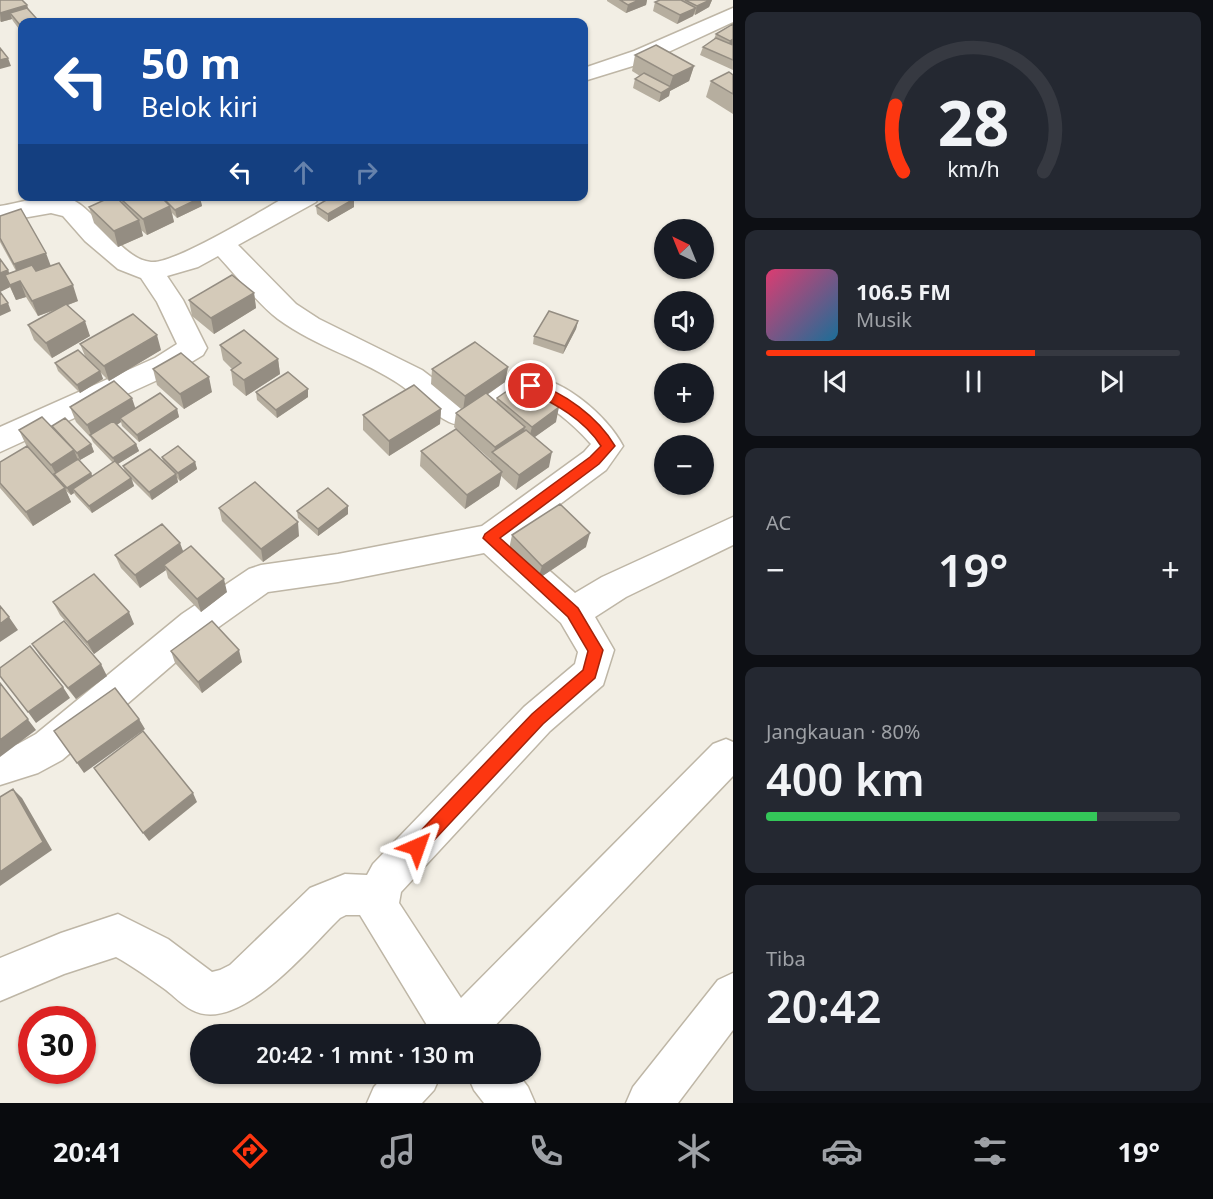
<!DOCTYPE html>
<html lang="id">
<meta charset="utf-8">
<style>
body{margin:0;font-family:"Noto Sans",sans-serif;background:#242831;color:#f1f3f6;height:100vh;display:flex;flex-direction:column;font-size:22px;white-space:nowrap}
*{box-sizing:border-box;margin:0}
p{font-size:20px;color:#9ea1a6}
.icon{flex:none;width:33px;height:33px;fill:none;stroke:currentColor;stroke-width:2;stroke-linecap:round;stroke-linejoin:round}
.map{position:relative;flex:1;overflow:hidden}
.panel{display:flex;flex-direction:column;gap:12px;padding:12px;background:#0d0f14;width:480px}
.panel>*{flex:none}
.hud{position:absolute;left:18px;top:18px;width:570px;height:183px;border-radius:12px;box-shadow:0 2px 4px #0004;background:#1a4fa0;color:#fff;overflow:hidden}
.needle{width:39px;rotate:317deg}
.fabs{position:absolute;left:654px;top:219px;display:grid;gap:12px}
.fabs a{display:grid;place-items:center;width:60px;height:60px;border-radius:50%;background:#171b24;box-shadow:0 2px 4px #0004;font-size:30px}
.speed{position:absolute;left:18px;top:1006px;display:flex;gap:12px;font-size:30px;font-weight:700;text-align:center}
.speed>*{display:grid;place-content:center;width:78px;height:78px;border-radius:50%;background:#171b24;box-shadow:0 2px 4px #0004;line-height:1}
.speed .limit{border:9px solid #d22;background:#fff;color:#111}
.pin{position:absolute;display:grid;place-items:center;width:51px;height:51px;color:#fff;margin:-26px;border:3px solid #fff;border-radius:50%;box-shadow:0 2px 6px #0007}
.me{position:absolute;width:66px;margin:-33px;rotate:43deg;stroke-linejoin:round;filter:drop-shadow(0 0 4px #0008)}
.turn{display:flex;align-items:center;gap:21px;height:126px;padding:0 24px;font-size:27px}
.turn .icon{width:78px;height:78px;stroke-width:2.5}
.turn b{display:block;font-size:42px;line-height:51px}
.lanes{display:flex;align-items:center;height:57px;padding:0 24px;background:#0003;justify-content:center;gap:30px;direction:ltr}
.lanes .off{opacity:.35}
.big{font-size:45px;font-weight:600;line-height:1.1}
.panel .tile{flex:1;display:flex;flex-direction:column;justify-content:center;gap:9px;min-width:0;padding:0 21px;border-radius:12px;background:#242831}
.panel .dial{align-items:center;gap:0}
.dial svg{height:156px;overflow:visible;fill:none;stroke:#363941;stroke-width:7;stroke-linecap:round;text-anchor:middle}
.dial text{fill:#f1f3f6;stroke:none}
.song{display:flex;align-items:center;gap:18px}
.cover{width:72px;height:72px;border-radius:9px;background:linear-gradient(135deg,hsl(340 70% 55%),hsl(200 70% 35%))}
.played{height:6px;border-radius:3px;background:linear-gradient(90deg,#fd3610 65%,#363941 65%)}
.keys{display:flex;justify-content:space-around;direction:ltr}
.heat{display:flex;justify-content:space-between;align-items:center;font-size:33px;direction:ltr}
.charge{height:9px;border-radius:4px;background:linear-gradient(90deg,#34c759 80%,#363941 0)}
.trip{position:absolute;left:190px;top:1024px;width:351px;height:60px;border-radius:30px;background:#171b24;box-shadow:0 2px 4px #0004;font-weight:600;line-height:60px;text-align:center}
.tab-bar{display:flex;height:96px;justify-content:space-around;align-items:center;background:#090b0e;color:#9ea1a6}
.tab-bar .icon{width:42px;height:42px}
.tab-bar .current{color:#fd3610}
.tab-bar b{font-size:27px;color:#f1f3f6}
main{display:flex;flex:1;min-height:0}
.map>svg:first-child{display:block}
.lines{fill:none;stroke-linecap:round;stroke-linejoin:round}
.street-casing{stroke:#beb6a6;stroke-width:3}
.street{fill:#fff;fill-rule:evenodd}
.wall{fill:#b6ae9f}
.shaded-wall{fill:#948d82}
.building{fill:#d4cab9;stroke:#948d82;stroke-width:1.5}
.route{fill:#fd3610;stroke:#a4230a;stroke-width:1.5}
</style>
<main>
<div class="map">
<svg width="733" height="1103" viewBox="0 0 733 1103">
<rect width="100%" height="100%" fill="#f2eee4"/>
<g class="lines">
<g class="street-casing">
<path id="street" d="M733,8V22L649,61L584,81V68L634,51Z
M287,196H319L316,202L238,245L296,304L319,319L422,370L463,401C481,393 499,380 519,377C557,371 607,415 623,446L606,470L513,539L575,593L602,577L733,517V545L626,597L595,617L614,650L603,685L550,731L401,892L399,903L461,998L713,744L726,739L733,742V776L486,1035H433L360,915H346L340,918C309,948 239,1035 192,1010C182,1005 174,996 166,990C149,978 134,967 116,957L64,974L0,1001V958L61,933L118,914L168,939L212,972L220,970L230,965L310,888L345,874L367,875L373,864L524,707L575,664L578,652L561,623L484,553L338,582L268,592L206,636L62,760L38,773L0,785V749L18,744L36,734L182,614L249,569L261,565L338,554L482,526L584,452L591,444C578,429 542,394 521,399C499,404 473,434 449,422C432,414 418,397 402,386C363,359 316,347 278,319C256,302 237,276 218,256L198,267L167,276L183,300L207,348L203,355L175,372L0,452V427L155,358L177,344L157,302L141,278L118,269L85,241L63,216L51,213L0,222V206C20,203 44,194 64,197C94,202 118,259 151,262C173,265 263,210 287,196Z
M733,973V1030L678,1103H626L633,1087L718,980Z
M386,1074H441L434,1090L422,1103H367L374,1087Z
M467,1074H518L528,1087L535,1103H484L474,1090Z"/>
</g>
<use href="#street" class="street"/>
</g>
<path class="wall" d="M0,0L27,5L28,8L37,19L38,22H22V33L13,21L12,19L1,22L0,21Z
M607,0H647L646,5L626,13L607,1Z
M660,0H712L709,7L695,15L694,14L693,16L677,24L653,11L655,2Z
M733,24V70L700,55L703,47L714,39L716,34Z
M635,55L694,66L689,81L670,91L669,96L659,102L633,88L635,79L640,76L632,71Z
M733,75V114L706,97L711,81Z
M126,196H199L200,198L202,206L177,218L172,213L174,222L147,235L141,230L143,236L118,247L94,223L89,207L122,204L121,199Z
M354,199V207L328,222L317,214L316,206Z
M0,216L51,266L78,301L68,305L90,336L52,358L34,340L28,325L55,310L38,316L26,297L16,300L10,287L0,292L8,270L9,273L16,271L0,242Z
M254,293L256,308L214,334L192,316L189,300Z
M578,321L576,329L563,354L533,344L534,336Z
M80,344L161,350L109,381L101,373L103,379L80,393L58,371L55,363L85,356Z
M220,345L278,359L280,374L246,396L233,385L231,370L232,369L223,360Z
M508,367L505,382L487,395L496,402L497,398L556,422L534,437L549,467L516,490L501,476L499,486L465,509L420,466L421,451L491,461V460L454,427L456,413L461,409L431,384L432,369Z
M153,369L212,392L184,409L157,385Z
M256,392L308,397L277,418L257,400Z
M70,407L177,409L179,417L139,442L122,426L121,422L117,425L136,444L139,451L118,464L125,472L123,466L163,462L162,457L195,462L197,469L180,481L177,478L178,482L152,500L132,480L134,486L92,513L76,496L74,493L71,495L66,491L71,502L33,526L0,488V462L56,477L26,445L19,430L52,427L91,444L94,452L80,460L78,458L91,473L92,476L113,463L93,442L91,438L76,422Z
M441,409L440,424L389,456L363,430V415Z
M348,506V514L318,536L298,518L297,511Z
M219,508L299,536L263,562L222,521Z
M512,535L586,547L538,579L509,549Z
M183,552L227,592L201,612L168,578L166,570L140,588L121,568L115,555Z
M53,602L134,624L94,654L60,615Z
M32,644L107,676L76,699L40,656Z
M171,651L242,662L202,693L175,663Z"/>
<path class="shaded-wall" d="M639,0H647L646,5L626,13L628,5Z
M710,0H712L709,7L695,15L697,6Z
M27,5L29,13H10L12,19L1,22L0,13Z
M696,8L693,16L677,24L680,15Z
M37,19L38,22H27Z
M733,39V46L727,49L730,41Z
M8,58L11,66L0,69V60Z
M694,66L689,81L670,91L669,96L659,102L661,93L669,88L673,76Z
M200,198L202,206L177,218L175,210Z
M354,199V207L328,222V214Z
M170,206L174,222L147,235L143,219Z
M139,220L143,236L118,247L114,231Z
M46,253L52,269L20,280L14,264Z
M8,270L13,283L20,281L26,297L16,300L5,275L10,287L0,292V273Z
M73,285L78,301L38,316L32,301Z
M254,293L256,308L214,334L211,318Z
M8,303L11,311L0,316V306Z
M85,321L90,336L52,358L46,343Z
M578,321L576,329L563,354L565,346Z
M157,335L161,350L109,381L104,366Z
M278,359L280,374L246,396L244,380Z
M508,367L505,382L463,411L465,396Z
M100,371L103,379L80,393L77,385Z
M209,377L212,392L184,409L180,394Z
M308,389V397L277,418L276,410Z
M132,398L137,413L120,418L121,422L94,439L92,437L87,425Z
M559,407L556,422L528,442L532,427Z
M177,409L179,417L139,442L137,435Z
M441,409L440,424L389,456V441Z
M525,427L522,441L494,453L495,447Z
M91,444L94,452L80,460L77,453Z
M136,444L139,451L116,465L113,458Z
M74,450L80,465L57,476L51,465Z
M552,452L549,467L516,490L519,475Z
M195,462L197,469L180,481L178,473Z
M502,472L499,486L465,509L467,495Z
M91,473L94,480L73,489L74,493L71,495L67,488Z
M176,474L178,482L152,500L149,492Z
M131,478L134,486L92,513L89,506Z
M65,488L71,502L33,526L26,512Z
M348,506V514L318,536V529Z
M298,522L299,536L263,562L261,549Z
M590,533L586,547L538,579L542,566Z
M180,543L185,556L164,565L166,570L140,588L135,575Z
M224,579L227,592L201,612L197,599Z
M129,612L134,624L94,654L87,642Z
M9,617L18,630L0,642V624Z
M239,650L242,662L202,693L198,682Z
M101,664L107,676L76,699L68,688Z
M0,683L36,730L0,757Z
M63,687L70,698L36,723L28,712Z
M139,719L145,729L84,773L77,763Z
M13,789L22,798L52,850L0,886V872Z
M193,793L197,802L149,841L143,833Z"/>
<path class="building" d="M0,0H22L27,5L0,13Z
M620,0H639L628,5Z
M660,0H681L696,8L680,15L655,2Z
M685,0H710L697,6Z
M27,8L37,19L27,22H22V24L20,25L10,13Z
M733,24V39L730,41L716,34Z
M716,38L733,45V60L703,47Z
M656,45L694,66L673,76L635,55Z
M0,48L8,58L0,60Z
M729,72L733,75V94L711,81Z
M644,73L671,87L661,93L635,79Z
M113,196H115L139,220L114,231L89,207Z
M126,196H160L170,206L143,219L121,199Z
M161,196H199L200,198L175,210Z
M333,196H351L354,199L328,214L316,206Z
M21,209L46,253L14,264L0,238V216Z
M0,259L8,270L0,273Z
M59,263L73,285L32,301L20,281L10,285L5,275L32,265L36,271Z
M232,275L254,293L211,318L189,300Z
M0,292L8,303L0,306Z
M66,304L85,321L46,343L28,325Z
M549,311L578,321L565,346L534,336Z
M133,314L157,335L104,366L80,344Z
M244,330L278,359L244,380L231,370L241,363L220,345Z
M475,342L508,367L465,396L432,369Z
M78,350L100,371L77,385L55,363Z
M181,353L209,377L180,394L153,369Z
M288,372L308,389L276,410L256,392Z
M524,379L559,407L532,427L497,398Z
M114,381L132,398L87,425L70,407Z
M414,385L441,409L389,441L363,415Z
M160,393L177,409L137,435L120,418Z
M486,393L525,427L495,447L456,413Z
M42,417L74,450L51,465L19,430Z
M65,418L91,444L77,453L52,426Z
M113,421L136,444L113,458L90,435Z
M456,429L502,472L467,495L421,451Z
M526,430L552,452L519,475L492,452Z
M27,446L65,488L26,512L0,483V462Z
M178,446L195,462L178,473L162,457Z
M150,449L176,474L149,492L123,466Z
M78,459L91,473L67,488L54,474Z
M115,461L131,478L89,506L73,489Z
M255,482L298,522L261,549L219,508Z
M328,488L348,506L318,529L297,511Z
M560,504L590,533L542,566L512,535Z
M162,524L180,543L135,575L115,555Z
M191,546L224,579L197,599L164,565Z
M94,574L129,612L87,642L53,602Z
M0,606L9,617L0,624Z
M64,621L101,664L68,688L32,644Z
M212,621L239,650L198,682L171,651Z
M30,646L63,687L28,712L0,676V668Z
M0,683L28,719L0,740Z
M115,688L139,719L77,763L54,731Z
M143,731L193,793L143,833L94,768Z
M13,789L43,842L0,872V797Z"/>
<path class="route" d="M531,382C564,392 598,417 615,446L599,464L500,538L578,608L603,650L595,678L543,724L423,852L417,855L411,852L409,847L411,841L532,714L583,670L588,651L568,617L483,538L485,534L590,457L601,446C584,419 555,404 527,390V383Z"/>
</svg>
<div class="fabs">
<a><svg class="needle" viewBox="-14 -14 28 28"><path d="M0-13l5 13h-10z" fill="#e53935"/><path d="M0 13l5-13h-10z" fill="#9ea1a6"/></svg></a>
<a><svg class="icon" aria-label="sound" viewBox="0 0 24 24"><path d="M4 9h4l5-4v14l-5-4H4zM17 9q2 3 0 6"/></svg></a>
<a>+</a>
<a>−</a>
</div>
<div class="speed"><div class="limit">30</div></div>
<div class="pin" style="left:531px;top:386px;background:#d93025"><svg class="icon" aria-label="arrive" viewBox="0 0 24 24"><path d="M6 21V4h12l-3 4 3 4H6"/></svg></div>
<svg class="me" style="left:417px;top:847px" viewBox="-20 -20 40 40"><path d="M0-17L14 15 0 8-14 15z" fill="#fd3610" stroke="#fff" stroke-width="4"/></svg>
<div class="trip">20:42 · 1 mnt · 130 m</div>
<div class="hud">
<div class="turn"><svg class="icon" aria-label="left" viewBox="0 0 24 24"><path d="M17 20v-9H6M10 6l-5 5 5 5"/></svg><div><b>50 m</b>Belok kiri</div></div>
<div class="lanes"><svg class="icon" aria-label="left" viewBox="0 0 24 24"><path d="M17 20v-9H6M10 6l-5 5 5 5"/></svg><svg class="icon off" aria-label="ahead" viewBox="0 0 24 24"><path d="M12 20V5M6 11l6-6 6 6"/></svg><svg class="icon off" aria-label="right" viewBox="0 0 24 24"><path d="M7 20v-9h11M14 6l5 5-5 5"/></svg></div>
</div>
</div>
<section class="panel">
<div class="tile dial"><svg viewBox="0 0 100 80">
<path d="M14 69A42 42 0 1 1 86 69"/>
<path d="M14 69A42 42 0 0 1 10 35" stroke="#fd3610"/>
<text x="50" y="56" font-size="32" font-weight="700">28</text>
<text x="50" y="72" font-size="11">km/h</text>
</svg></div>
<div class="tile">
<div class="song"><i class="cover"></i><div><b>106.5 FM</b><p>Musik</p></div></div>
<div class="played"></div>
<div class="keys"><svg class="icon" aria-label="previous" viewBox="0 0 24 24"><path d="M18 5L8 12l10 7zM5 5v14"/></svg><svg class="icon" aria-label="pause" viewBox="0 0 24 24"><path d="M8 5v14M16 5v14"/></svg><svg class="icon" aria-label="next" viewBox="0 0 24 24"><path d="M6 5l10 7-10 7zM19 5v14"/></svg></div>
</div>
<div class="tile"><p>AC</p>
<div class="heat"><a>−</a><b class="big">19°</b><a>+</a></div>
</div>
<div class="tile"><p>Jangkauan · 80%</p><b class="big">400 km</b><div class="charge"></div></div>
<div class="tile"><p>Tiba</p><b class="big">20:42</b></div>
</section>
</main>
<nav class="tab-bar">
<b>20:41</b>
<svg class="icon current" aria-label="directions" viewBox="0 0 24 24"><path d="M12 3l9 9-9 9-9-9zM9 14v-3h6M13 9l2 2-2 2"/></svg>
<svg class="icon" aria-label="music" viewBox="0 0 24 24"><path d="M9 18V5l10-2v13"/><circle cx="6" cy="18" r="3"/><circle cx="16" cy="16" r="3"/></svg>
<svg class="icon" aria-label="phone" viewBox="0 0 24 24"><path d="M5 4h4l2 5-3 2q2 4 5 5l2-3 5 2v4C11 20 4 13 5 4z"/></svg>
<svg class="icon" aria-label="climate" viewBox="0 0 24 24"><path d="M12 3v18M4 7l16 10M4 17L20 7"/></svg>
<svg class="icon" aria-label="car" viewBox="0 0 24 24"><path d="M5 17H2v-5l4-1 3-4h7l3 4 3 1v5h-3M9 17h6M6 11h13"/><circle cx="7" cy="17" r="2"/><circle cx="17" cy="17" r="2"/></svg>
<svg class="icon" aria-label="filters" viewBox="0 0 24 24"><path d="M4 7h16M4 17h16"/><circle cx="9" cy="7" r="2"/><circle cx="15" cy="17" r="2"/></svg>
<b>19°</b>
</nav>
